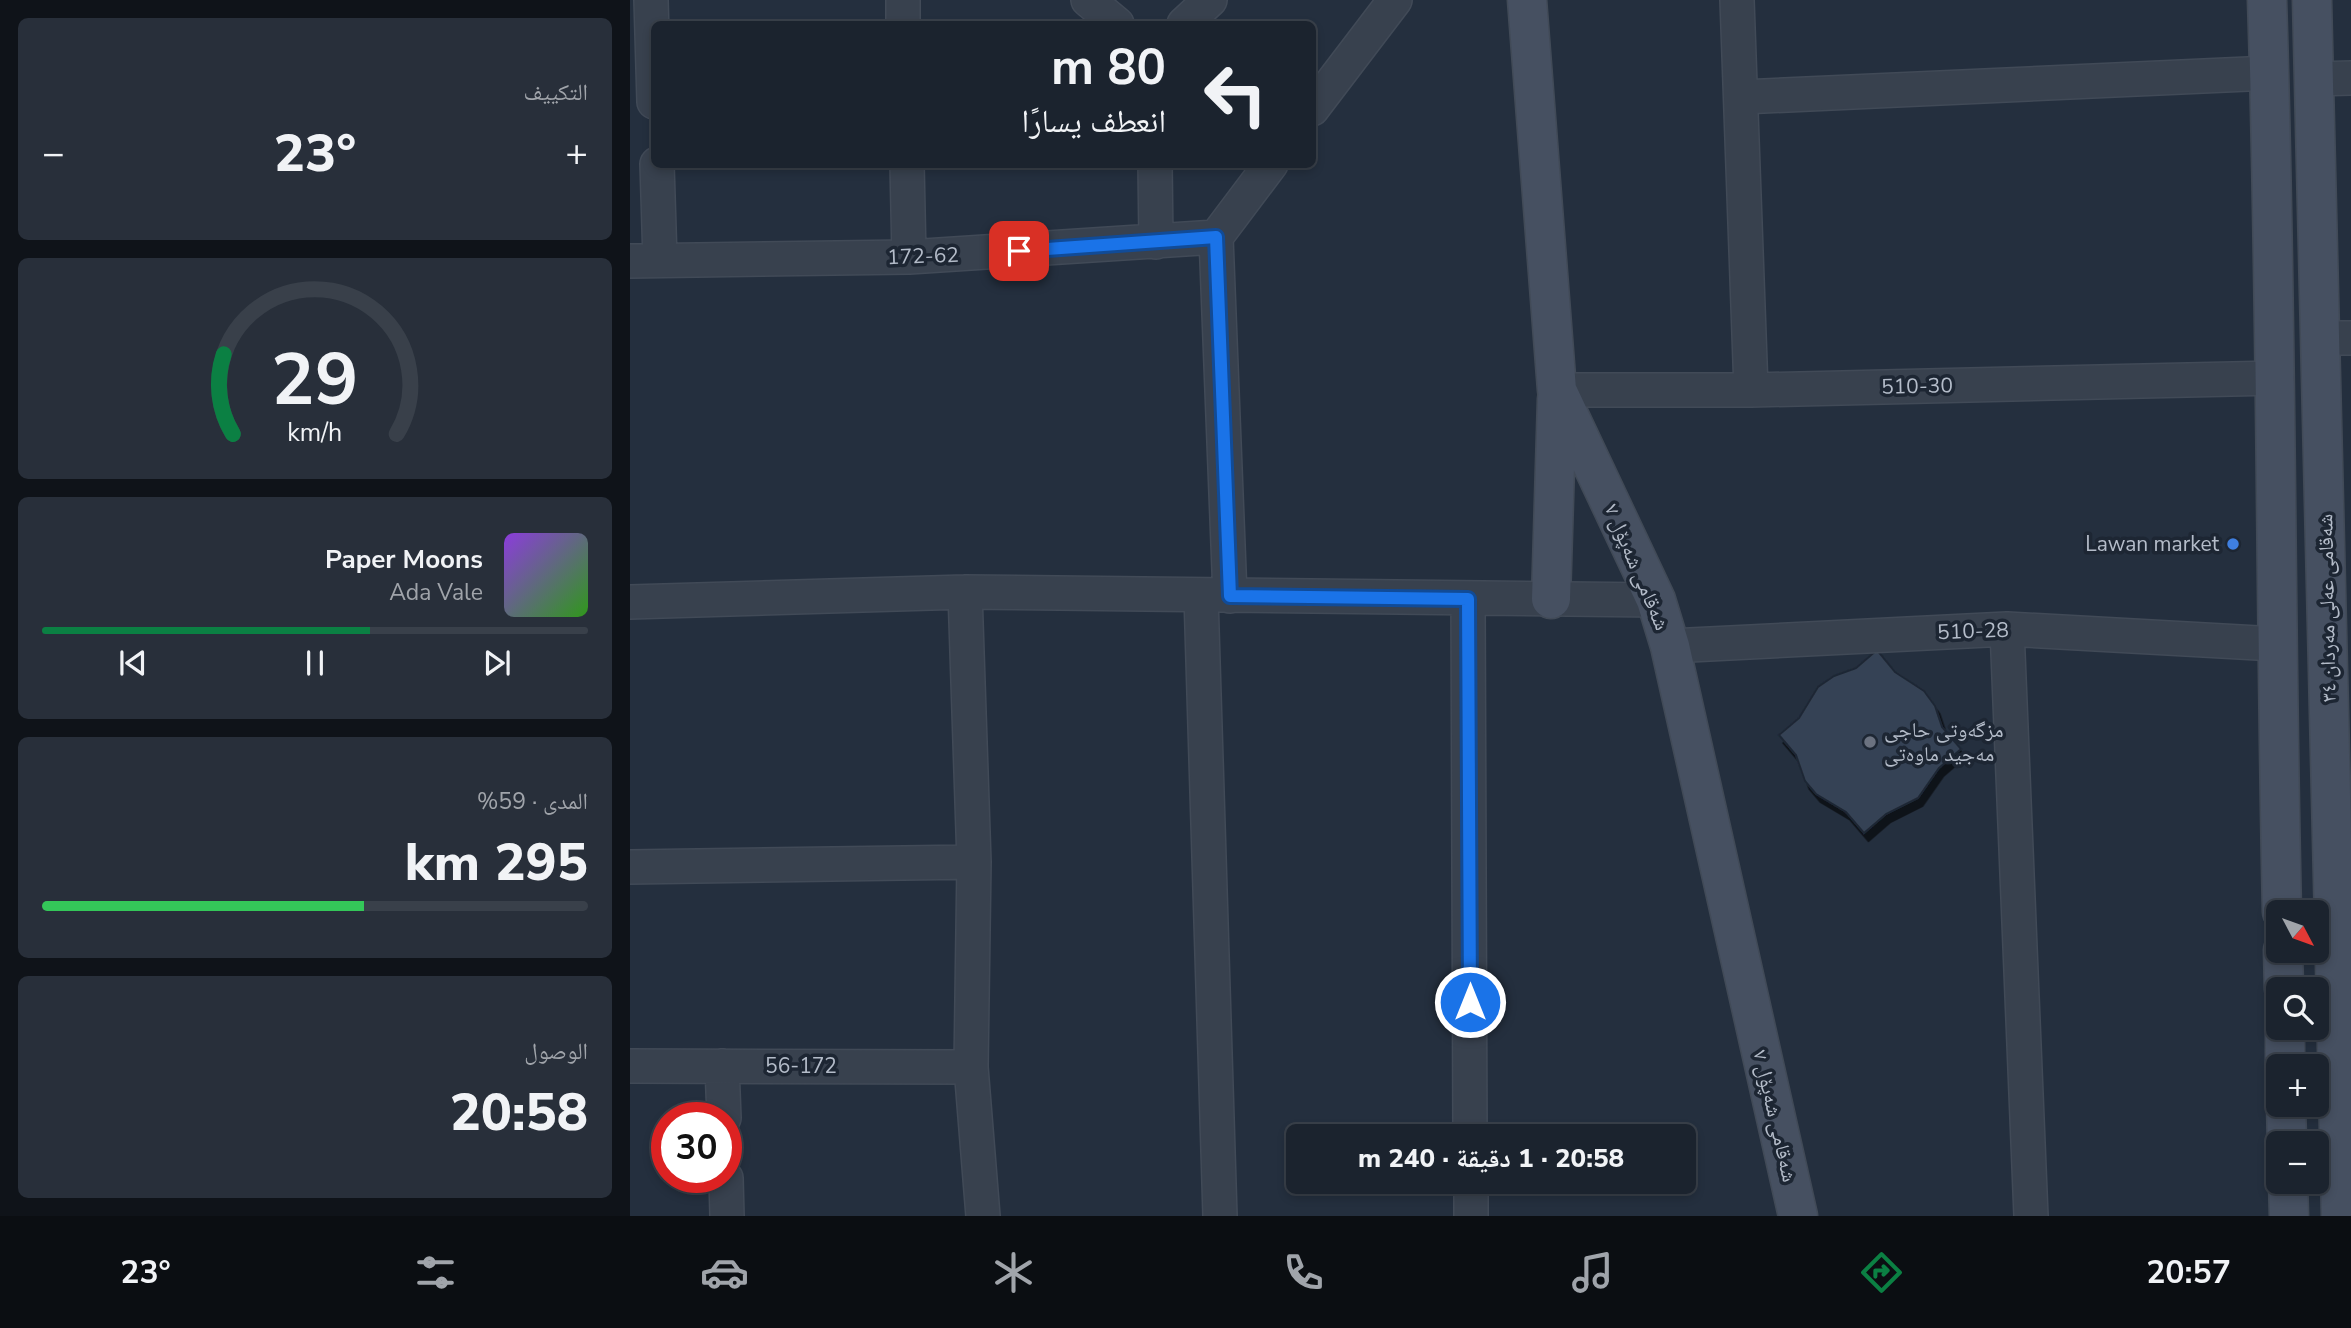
<!DOCTYPE html>
<html lang="ar">
<meta charset="utf-8">
<style>
body{margin:0;font-family:"Nunito Sans","Noto Naskh Arabic",sans-serif;background:#282f3a;color:#f1f3f6;direction:rtl;height:100vh;display:flex;flex-direction:column;font-size:26px;white-space:nowrap}
*{box-sizing:border-box;margin:0}
p{font-size:23px;color:#a0a4aa}
.icon{flex:none;width:38px;height:38px;fill:none;stroke:currentColor;stroke-width:2;stroke-linecap:round;stroke-linejoin:round}
.map{position:relative;flex:1;overflow:hidden;direction:ltr}
.side{display:flex;flex-direction:column;gap:18px;padding:18px;background:#0f1319;width:630px}
.side>*{flex:none}
.banner{position:absolute;left:21px;top:21px;width:665px;height:147px;border-radius:10px;box-shadow:0 4px 10px #0003,0 0 0 2px #39404a;direction:rtl;background:#1b232e;color:#f1f3f6;overflow:hidden}
.needle{width:46px;rotate:131deg}
.fabs{position:absolute;left:1636px;top:900px;display:grid;gap:14px}
.fabs a{display:grid;place-items:center;width:63px;height:63px;border-radius:10px;background:#1b232e;box-shadow:0 4px 10px #0003,0 0 0 2px #39404a;font-size:35px}
.speed{position:absolute;left:21px;top:1102px;display:flex;gap:14px;font-size:35px;font-weight:700;text-align:center}
.speed>*{display:grid;place-content:center;width:91px;height:91px;border-radius:50%;background:#1b232e;box-shadow:0 4px 10px #0003,0 0 0 2px #39404a;line-height:1}
.speed .limit{border:10px solid #d22;background:#fff;color:#111}
.pin{position:absolute;display:grid;place-items:center;width:60px;height:60px;color:#fff;margin:-30px;border-radius:14px;box-shadow:0 4px 10px #0006}
.me{position:absolute;width:77px;margin:-38px;rotate:0deg;stroke-linejoin:round;filter:drop-shadow(0 0 5px #0008)}
.turn{display:flex;align-items:center;gap:24px;height:147px;padding:0 35px;font-size:32px}
.turn .icon{width:91px;height:91px;stroke-width:2.5}
.turn b{display:block;font-size:49px;line-height:60px}
.big{font-size:52px;font-weight:800;line-height:1.1}
.side .card{flex:1;display:flex;flex-direction:column;justify-content:center;gap:10px;min-width:0;padding:0 24px;border-radius:10px;background:#282f3a}
.side .dial{align-items:center;gap:0}
.dial svg{height:182px;overflow:visible;fill:none;stroke:#39404a;stroke-width:7;stroke-linecap:round;text-anchor:middle}
.dial text{fill:#f1f3f6;stroke:none}
.song{display:flex;align-items:center;gap:21px}
.cover{width:84px;height:84px;border-radius:10px;background:linear-gradient(135deg,hsl(270 70% 55%),hsl(110 70% 35%))}
.played{height:7px;border-radius:4px;background:linear-gradient(90deg,#0b8043 60%,#39404a 60%)}
.keys{display:flex;justify-content:space-around;direction:ltr}
.heat{display:flex;justify-content:space-between;align-items:center;font-size:38px;direction:ltr}
.charge{height:10px;border-radius:5px;background:linear-gradient(90deg,#34c759 59%,#39404a 0)}
.trip{position:absolute;left:656px;top:1124px;width:410px;height:70px;border-radius:10px;background:#1b232e;box-shadow:0 4px 10px #0003,0 0 0 2px #39404a;font-weight:800;line-height:70px;text-align:center;direction:rtl}
.tab-bar{display:flex;height:112px;justify-content:space-around;align-items:center;background:#0b0e12;color:#a0a4aa}
.tab-bar .icon{width:49px;height:49px}
.tab-bar .selected{color:#0b8043}
.tab-bar b{font-size:32px;color:#f1f3f6}
main{display:flex;flex:1;min-height:0}
.map>svg:first-child{display:block}
.building{fill:#364354;stroke:#1f2835;stroke-width:2;filter:url(#shadow)}
.lines{fill:none;stroke-linecap:round;stroke-linejoin:round}
.street-casing{stroke:#414a57;stroke-width:36}
.secondary-casing{stroke:#414a57;stroke-width:41}
.street{stroke:#38414e;stroke-width:33}
.secondary{stroke:#465061;stroke-width:38}
.route-casing{stroke:#114b97;stroke-width:18}
.route{stroke:#1a73e8;stroke-width:12}
.shop-dot{fill:#3f7fe0;stroke:#1d2633;stroke-width:2.5}
.worship-dot{fill:#6b7280;stroke:#1d2633;stroke-width:2.5}
.labels{text-anchor:middle;dominant-baseline:central;stroke-width:7;stroke-linejoin:round;paint-order:stroke}
.street-label{font-size:21px;fill:#b4bcc9;stroke:#1d2633}
.poi-label{font-size:21px;fill:#b4bcc9;stroke:#1d2633;text-anchor:end}
</style>
<main>
<div class="map">
<svg width="1721" height="1216" viewBox="0 0 1721 1216">
<defs>
<filter id="shadow"><feDropShadow dx="4.5" dy="8" stdDeviation="0" flood-color="#0009"/></filter>
</defs>
<rect width="100%" height="100%" fill="#242f3e"/>
<path class="building" d="M1247,650L1265,672L1294,691L1305,706L1312,727L1331,749L1309,768L1288,798L1256,814L1234,833L1216,812L1186,794L1175,781L1166,755L1149,735L1169,718L1188,687L1204,676L1226,668Z"/>
<g class="lines">
<g class="street-casing">
<path id="street" d="M21,0L24,102
M273,0V24
M458,0L487,24
M1107,0L1121,390
M554,24L580,0
M1684,79L1721,78
M1112,97L1640,73
M682,109L765,0
M27,164L30,260
M277,164L279,257
M525,164L526,242
M0,261L279,257L586,237
M1691,338H1721
M927,390H1121L1647,378
M335,592L344,862L341,1067L353,1216
M571,596L590,1216
M600,596L586,237L641,164
M838,599L840,1136
M0,602L335,592L1026,600
M1377,629L1401,1216
M1040,646L1377,629L1646,644
M0,867L344,862
M0,1066L341,1067
M92,1066L94,1118
M96,1178L97,1216
M841,1181V1216"/>
</g>
<g class="secondary-casing">
<path id="secondary" d="M897,0L927,390L1026,600L1040,646L1168,1216
M1637,0C1647,304 1645,608 1652,912
M1682,0L1711,1216
M921,599L927,399
M1653,950L1654,989
M1655,1027V1066
M1656,1104L1657,1143
M1658,1181L1659,1216"/>
</g>
<use href="#street" class="street"/>
<use href="#secondary" class="secondary"/>
</g>
<g class="lines">
<g class="route-casing">
<path id="route" d="M389,251L586,237L600,596L838,599L840,1002"/>
</g>
<use href="#route" class="route"/>
</g>
<circle class="shop-dot" cx="1603" cy="544" r="7"/>
<circle class="worship-dot" cx="1240" cy="742" r="7"/>
<g class="labels">
<g class="street-label">
<text transform="translate(293 256) rotate(-2)">172-62</text>
<text transform="translate(1287 386) rotate(-1)">510-30</text>
<text transform="translate(1007 567) rotate(67)">شەقامی شەپۆل ٧</text>
<text transform="translate(1697 608) rotate(-91)">شەقامی عەلی مەردان ٣٤</text>
<text transform="translate(1343 631) rotate(-2)">510-28</text>
<text x="171" y="1066">56-172</text>
<text transform="translate(1145 1116) rotate(77)">شەقامی شەپۆل ٧</text>
</g>
<g class="poi-label">
<text x="1589" y="544">Lawan market</text>
<text x="1254" y="730" text-anchor="start">مزگەوتی حاجی<tspan x="1254" dy="24">مەجید ماوەتی</tspan></text>
</g>
</g>
</svg>
<div class="fabs">
<a><svg class="needle" viewBox="-14 -14 28 28"><path d="M0-13l5 13h-10z" fill="#e53935"/><path d="M0 13l5-13h-10z" fill="#a0a4aa"/></svg></a>
<a><svg class="icon" aria-label="search" viewBox="0 0 24 24"><circle cx="10" cy="10" r="6"/><path d="M15 15l6 6"/></svg></a>
<a>+</a>
<a>−</a>
</div>
<div class="speed"><div class="limit">30</div></div>
<div class="pin" style="left:389px;top:251px;background:#d93025"><svg class="icon" aria-label="arrive" viewBox="0 0 24 24"><path d="M6 21V4h12l-3 4 3 4H6"/></svg></div>
<svg class="me" style="left:840px;top:1002px" viewBox="-20 -20 40 40"><circle r="17" fill="#1a73e8" stroke="#fff" stroke-width="3"/><path d="M0-11L8 9 0 5-8 9z" fill="#fff"/></svg>
<div class="trip">20:58 · 1 دقيقة · 240 m</div>
<div class="banner">
<div class="turn"><svg class="icon" aria-label="left" viewBox="0 0 24 24"><path d="M17 20v-9H6M10 6l-5 5 5 5"/></svg><div><b>80 m</b>انعطف يسارًا</div></div>
</div>
</div>
<section class="side">
<div class="card"><p>التكييف</p>
<div class="heat"><a>−</a><b class="big">23°</b><a>+</a></div>
</div>
<div class="card dial"><svg viewBox="0 0 100 80">
<path d="M14 69A42 42 0 1 1 86 69"/>
<path d="M14 69A42 42 0 0 1 10 34" stroke="#0b8043"/>
<text x="50" y="56" font-size="32" font-weight="700">29</text>
<text x="50" y="72" font-size="11">km/h</text>
</svg></div>
<div class="card">
<div class="song"><i class="cover"></i><div><b>Paper Moons</b><p>Ada Vale</p></div></div>
<div class="played"></div>
<div class="keys"><svg class="icon" aria-label="previous" viewBox="0 0 24 24"><path d="M18 5L8 12l10 7zM5 5v14"/></svg><svg class="icon" aria-label="pause" viewBox="0 0 24 24"><path d="M8 5v14M16 5v14"/></svg><svg class="icon" aria-label="next" viewBox="0 0 24 24"><path d="M6 5l10 7-10 7zM19 5v14"/></svg></div>
</div>
<div class="card"><p>المدى · 59%</p><b class="big">295 km</b><div class="charge"></div></div>
<div class="card"><p>الوصول</p><b class="big">20:58</b></div>
</section>
</main>
<nav class="tab-bar">
<b>20:57</b>
<svg class="icon selected" aria-label="directions" viewBox="0 0 24 24"><path d="M12 3l9 9-9 9-9-9zM9 14v-3h6M13 9l2 2-2 2"/></svg>
<svg class="icon" aria-label="music" viewBox="0 0 24 24"><path d="M9 18V5l10-2v13"/><circle cx="6" cy="18" r="3"/><circle cx="16" cy="16" r="3"/></svg>
<svg class="icon" aria-label="phone" viewBox="0 0 24 24"><path d="M5 4h4l2 5-3 2q2 4 5 5l2-3 5 2v4C11 20 4 13 5 4z"/></svg>
<svg class="icon" aria-label="climate" viewBox="0 0 24 24"><path d="M12 3v18M4 7l16 10M4 17L20 7"/></svg>
<svg class="icon" aria-label="car" viewBox="0 0 24 24"><path d="M5 17H2v-5l4-1 3-4h7l3 4 3 1v5h-3M9 17h6M6 11h13"/><circle cx="7" cy="17" r="2"/><circle cx="17" cy="17" r="2"/></svg>
<svg class="icon" aria-label="filters" viewBox="0 0 24 24"><path d="M4 7h16M4 17h16"/><circle cx="9" cy="7" r="2"/><circle cx="15" cy="17" r="2"/></svg>
<b>23°</b>
</nav>
